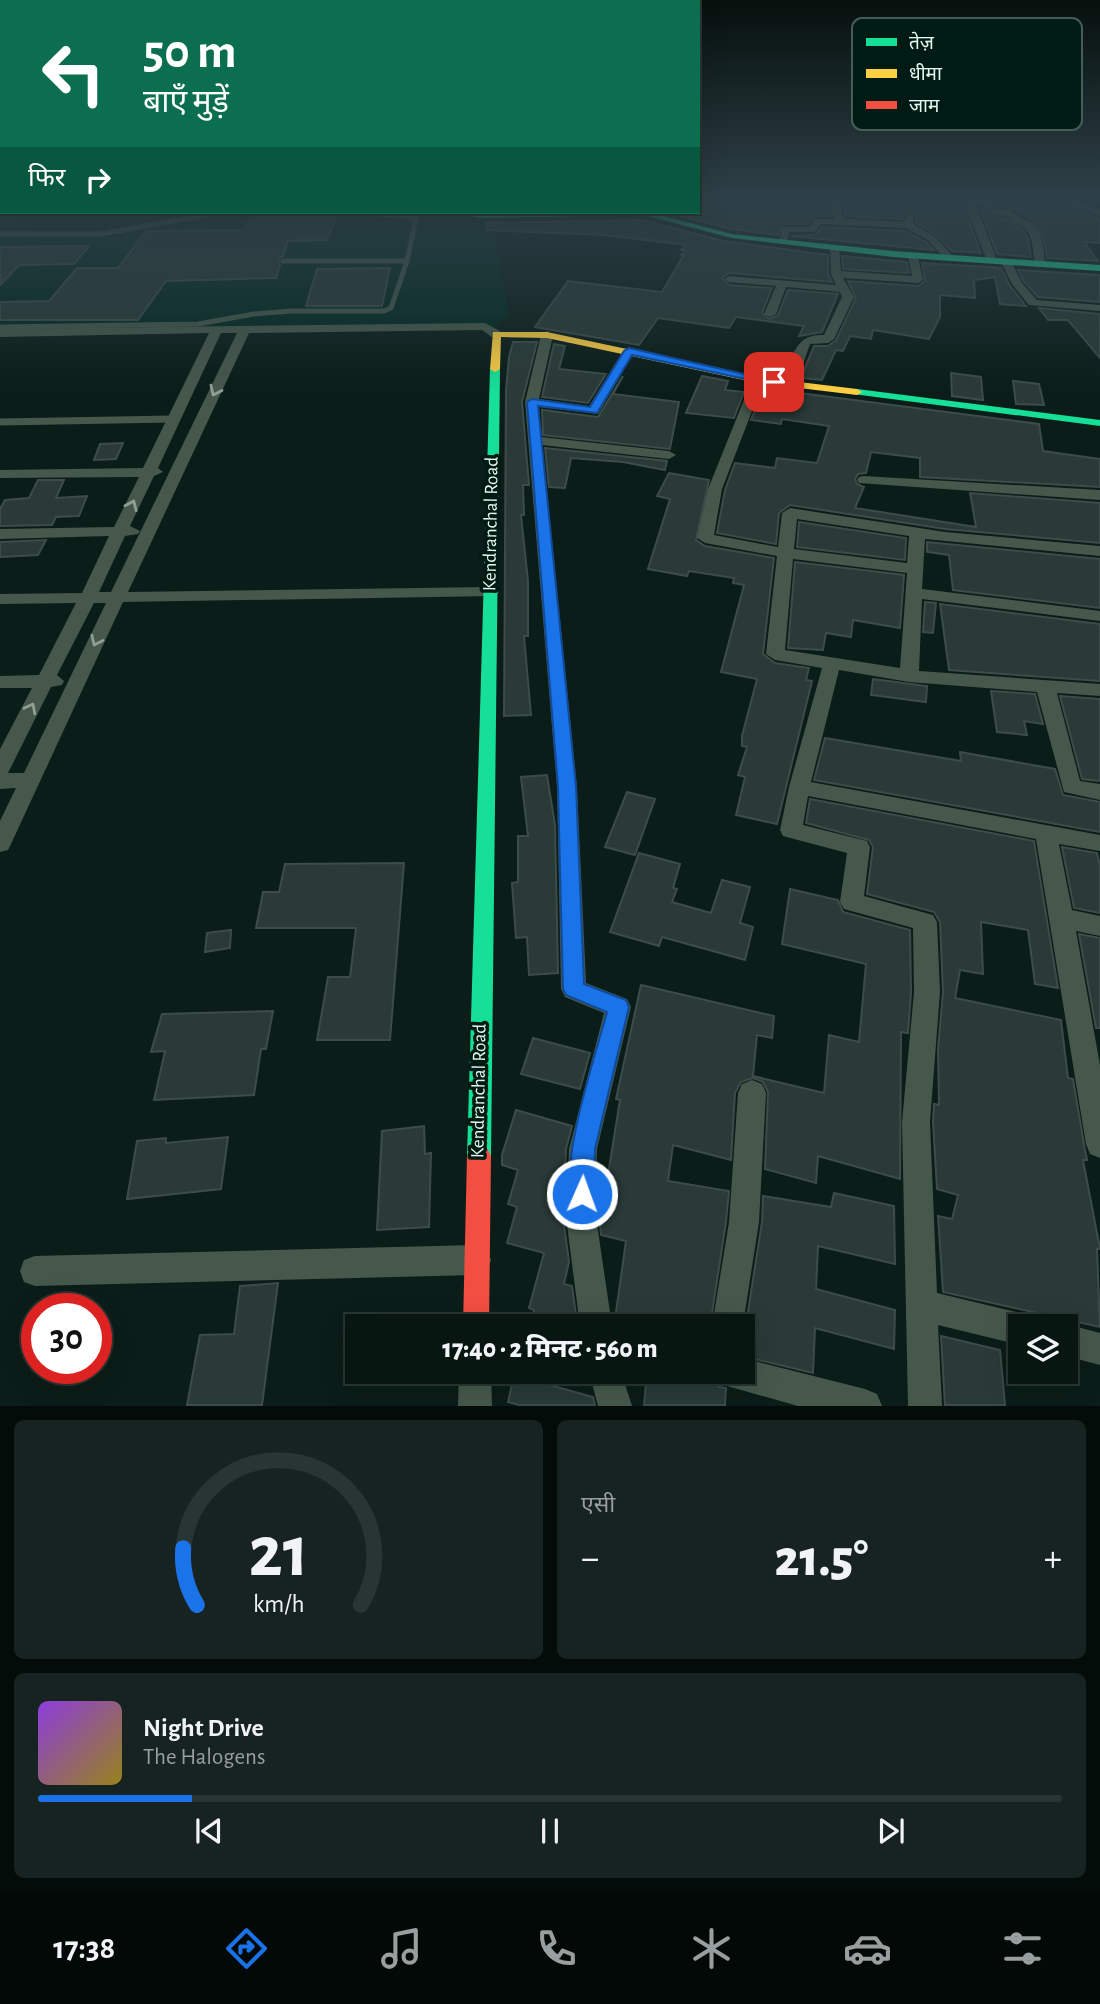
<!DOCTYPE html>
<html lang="hi">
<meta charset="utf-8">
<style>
body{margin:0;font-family:"Alegreya Sans","Noto Sans Devanagari",sans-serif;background:#162320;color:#f1f3f6;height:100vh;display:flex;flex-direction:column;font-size:26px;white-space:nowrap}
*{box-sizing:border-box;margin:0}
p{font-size:23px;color:#989f9f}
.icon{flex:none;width:38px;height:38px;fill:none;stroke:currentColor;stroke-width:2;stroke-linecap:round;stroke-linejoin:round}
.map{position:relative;height:1406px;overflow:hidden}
.side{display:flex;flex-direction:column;gap:14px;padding:14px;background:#040c0a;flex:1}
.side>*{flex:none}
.hud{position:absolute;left:0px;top:0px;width:700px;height:214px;box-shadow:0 7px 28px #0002,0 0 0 2px #293532;background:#0b6e4f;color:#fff;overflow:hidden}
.buttons{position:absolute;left:1008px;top:1314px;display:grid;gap:14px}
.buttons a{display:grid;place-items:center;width:70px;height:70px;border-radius:0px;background:#081612;box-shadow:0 7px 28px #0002,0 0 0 2px #293532;font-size:35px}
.speed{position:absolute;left:21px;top:1293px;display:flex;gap:14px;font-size:35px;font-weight:700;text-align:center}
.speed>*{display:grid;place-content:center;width:91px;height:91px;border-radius:50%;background:#081612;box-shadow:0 7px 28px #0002,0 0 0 2px #293532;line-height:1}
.speed .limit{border:10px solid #d22;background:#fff;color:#111}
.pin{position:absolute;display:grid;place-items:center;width:60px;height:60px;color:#fff;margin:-30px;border-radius:14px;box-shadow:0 4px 10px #0006}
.me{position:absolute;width:77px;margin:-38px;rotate:2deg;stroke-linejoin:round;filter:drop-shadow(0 0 5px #0008)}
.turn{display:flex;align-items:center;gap:24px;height:147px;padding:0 28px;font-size:32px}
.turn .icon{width:91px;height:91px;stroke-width:2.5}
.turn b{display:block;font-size:49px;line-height:60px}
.then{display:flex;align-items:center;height:66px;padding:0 28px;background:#0003;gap:14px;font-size:26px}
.big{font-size:52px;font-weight:800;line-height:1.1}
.side .card{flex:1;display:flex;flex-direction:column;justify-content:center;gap:10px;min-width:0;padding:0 24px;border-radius:10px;background:#162320}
.side .dial{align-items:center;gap:0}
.dial svg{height:182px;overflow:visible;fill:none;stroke:#293532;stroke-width:7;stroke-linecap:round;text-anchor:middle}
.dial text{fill:#f1f3f6;stroke:none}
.song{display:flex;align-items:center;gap:21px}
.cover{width:84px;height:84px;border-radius:10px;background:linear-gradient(135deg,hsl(270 70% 55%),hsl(50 70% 35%))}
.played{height:7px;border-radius:4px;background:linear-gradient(90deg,#1a73e8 15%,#293532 15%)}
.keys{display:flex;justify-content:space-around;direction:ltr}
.heat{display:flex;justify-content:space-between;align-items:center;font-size:38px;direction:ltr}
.side .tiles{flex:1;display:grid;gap:14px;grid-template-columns:1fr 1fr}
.card:last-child{grid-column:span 2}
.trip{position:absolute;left:345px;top:1314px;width:410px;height:70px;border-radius:0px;background:#081612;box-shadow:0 7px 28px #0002,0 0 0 2px #293532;font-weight:800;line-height:70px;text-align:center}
.menu{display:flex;height:112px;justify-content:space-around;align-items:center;background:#030907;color:#989f9f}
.menu .icon{width:49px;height:49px}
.menu .selected{color:#1a73e8}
.menu b{font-size:32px;color:#f1f3f6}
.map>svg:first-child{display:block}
.built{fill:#012920}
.building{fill:#293a37;stroke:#3d4c4a;stroke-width:2}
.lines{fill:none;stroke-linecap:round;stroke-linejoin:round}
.lane-far1{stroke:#46584c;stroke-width:5}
.lane{stroke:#46584c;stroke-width:7}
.street{fill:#46584c;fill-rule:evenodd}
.fast{fill:#16e098;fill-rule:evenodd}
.slow{fill:#ffcf43;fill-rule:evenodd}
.jam{fill:#f24e42;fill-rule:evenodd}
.oneway{stroke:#8ea096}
.route{fill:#1a73e8;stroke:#114b97;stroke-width:2}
.labels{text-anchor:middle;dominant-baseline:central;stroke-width:7;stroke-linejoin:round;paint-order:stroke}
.street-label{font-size:19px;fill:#e5f7f1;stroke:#001b13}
.key{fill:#001b13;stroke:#455d56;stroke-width:2}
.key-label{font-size:19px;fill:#e5f7f1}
</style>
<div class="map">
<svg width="1100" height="1406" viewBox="0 0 1100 1406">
<rect width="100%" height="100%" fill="#0b1d18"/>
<path class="built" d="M18,212H426L491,219L509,316L492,328L0,332V217Z"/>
<path class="building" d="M721,195H826L831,216H814L808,224H782L778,235L732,229L664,212H698V197L719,200Z
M840,195L916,200L915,195H959L981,253L952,251L935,234L916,223L917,212L914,209L907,210L902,219L846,216Z
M980,195H1050L1095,217L1100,220V243L1084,242L1098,261L1047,258L1044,239L1034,221L1014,209L1001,207Z
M980,208L987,210L994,218L1005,219L1023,230L1028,239L1031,257L997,254Z
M254,212H338L327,240L288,241L283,256L278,259L280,265L276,278L166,281L138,320H0V302L49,301L77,268H118L146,231L244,230Z
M642,220L723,241L828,255V274L832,282L729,273L722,278L729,285L772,288L762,313L769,319L778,315L788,290L838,294L822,332L799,336L804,326L736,317L729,328L658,318L639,345L535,327L568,281L662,292L683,256L681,255L686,251L681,250L686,245L606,235L486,230V223Z
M822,227L905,231L926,242L934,250L791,236L815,235Z
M89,246L74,264L19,265L0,285V247Z
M842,256L907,262L909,273L843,269Z
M922,263L1001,268L1010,286L1026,306L1000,304L995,277L974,280L975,298L940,295V317L929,339L873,330L871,339L850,336L843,351L836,350L822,380L801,378L814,346H828L836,340L856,298L848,281L918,286L925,281Z
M390,268L382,306H306L317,269Z
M1018,270L1100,275V302L1038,297L1024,282Z
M1039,308L1100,314V358L1068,320H1048Z
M513,342H537L522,402L529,485H523L524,515H521L528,581V636H524L531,715L504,716L506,390L509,357Z
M554,344L565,346L559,369L606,374L588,403L542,397Z
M951,373L981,377L983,400L952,396Z
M623,376L613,394L679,402L670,449L543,435L542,410L598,417Z
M702,376L728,381L725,390L744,392L734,418L686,413Z
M1013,381L1039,384L1044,405L1016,404Z
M792,392L1039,424L1043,451L1100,459V487L920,477V458L871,452L866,473L858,474L855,479L857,484L864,487L855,508L976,527L970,493L1100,503V543L945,529L790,505L779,513L776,544L717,533L725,490L735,463L775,468L777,458L817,463L829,426L782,419L781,424L751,420L761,394L790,397Z
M123,443L116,459L94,460L100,444Z
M545,448L667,461L665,470L623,462L571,458L565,488L549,487Z
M669,473L709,480L696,540L705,546L774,558L763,654L775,663L809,668L806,680L812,681L777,824L736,815L745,777L738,775L747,747L742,746V736L757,679L721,672L744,585L733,583L734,578L689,571L687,576L648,569L670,499L657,496Z
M38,480H64L56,498L87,496L79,516L56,517L52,525L0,526V509L5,500L29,498Z
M799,522L906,538L905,560L797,547Z
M46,540L38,555L0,557V542Z
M927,542L1100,559V608L953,590L949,555L927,552Z
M795,562L904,575L900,628L853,620L851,637L826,633L823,650L788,648Z
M925,602L936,603L933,633L923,632Z
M940,604L1100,624V681L949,670Z
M873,679L927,686L926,702L871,695Z
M991,691L1035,694L1043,724L1024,721L1027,735L997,732Z
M1060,696L1100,699V781L1082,779Z
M825,738L961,761L960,752L1055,769L1063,795L1100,802V832L814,780Z
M547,775L555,825L558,973L529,975L527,937L516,938L512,883L518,882V836H528L521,777Z
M627,792L655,799L635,855L605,847Z
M810,799L1034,841L1058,988L1035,984L1028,930L981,922L983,974L960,970L955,998L1061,1020L1068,1078L1073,1079L1085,1150L1087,1160H1083L1100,1249H1097L1100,1327L943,1292L938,1216L952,1219L958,1195L937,1189L933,1122L934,1104L939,1105L938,1049L943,992L940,922L934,912L867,894L873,847L869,840L806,823Z
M1062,847L1097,853L1100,866V913L1074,908Z
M639,853L680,864L673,888L677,889L672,902L711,913L722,880L750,887L740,923L753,927L745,960L662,937L659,946L610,932Z
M404,863L390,1040H317L328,977H350L356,928H256L263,892H279L285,864Z
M790,889L838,900L843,912L910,930L911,992L908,1033L901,1032L900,1179L818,1156L816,1183L765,1169L768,1092L763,1082L753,1078L741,1082L735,1093L731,1160L673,1145L668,1181L729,1191L726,1222L710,1326H614L626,1241L601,1235L600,1225L620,1100L616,1099L641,985L774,1016L772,1038L757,1035L753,1076L824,1093L829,1035L859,1042L866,964L782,944Z
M231,930L230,948L205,952L207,933Z
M1079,934L1100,938V1028H1096Z
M273,1011L266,1049H261L254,1095L154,1100L165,1051L151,1052L162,1014Z
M533,1038L590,1053L580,1089L521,1074Z
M516,1110L572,1126L566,1149L563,1217L569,1262L564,1284L572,1286L576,1315L573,1326H529L534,1310L529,1308L544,1253L507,1243L517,1207L508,1204L518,1170L502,1165V1155Z
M424,1126L425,1154L431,1153L429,1227L377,1230L382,1131Z
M228,1137L221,1189L127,1199L137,1141L166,1138V1143Z
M834,1193L894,1206L895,1264L818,1246L816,1289L895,1310L894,1349L815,1328L813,1373L742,1356V1334L745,1331L762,1222L763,1196L831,1207Z
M278,1283L262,1405H187L200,1335L234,1334L240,1286Z
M941,1336L1000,1350L1005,1405H945Z
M647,1374L686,1382L687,1374L716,1380L719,1387L726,1388L725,1405H644Z
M514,1375L593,1397L595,1405H519L508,1402Z"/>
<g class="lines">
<path class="lane-far1" d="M0,234H101L223,212
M283,261H407L416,218L360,212
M0,327L198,324L254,314L291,311H384L391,308L407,261"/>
<path class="lane" d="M0,422L173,419"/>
<path class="street" d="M828,195H837L844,219L904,222L908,212H914L913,224L934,236L955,258L946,260L928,240L906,228L821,224L815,232H789L787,244H779L782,227H810L814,219H834Z
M961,195C973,195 992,200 1000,210L1012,211C1018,217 1019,217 1027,220C1042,226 1046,252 1044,266L1035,264C1032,245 1034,227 1013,223L1006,216L994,215L989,208L971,202L977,207L997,261L988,263Z
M1052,195H1065L1100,210V216Z
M830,246L839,248L841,271L912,276L908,255L917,253L923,280L918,283L843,278L854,297L834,339L828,343L810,344L796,384L795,387H785L784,384C792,360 793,333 824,335L842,297L840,292L786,287L776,314L770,317L764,314L776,286L729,282L724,279L729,276L836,285L831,274Z
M1002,260L1012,263L1022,283L1037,300L1100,305V311L1029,305L1012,284L1001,262Z
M485,323L500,331V337H492L482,330L249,333L128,592L490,587L496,588L499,592L496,596L123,602L11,844L8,850L0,852V821L16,788L0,789V749L32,688H0V676L39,675L76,603L0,604V594L82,593L109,536L0,539V529L114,527L139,477L0,478V470L143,468L209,333L0,337V329ZM221,333H237L111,592H99L125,536L138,534L140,531L130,526L154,476L163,472L158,468ZM94,603H106L24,773H8L51,687L62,685L64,681L57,675Z
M547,331L553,335L539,399L589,406L625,348L635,351L598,414L539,407L541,437L669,451L676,455L669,459L542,445L577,787L586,983L627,999L631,1007L597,1149L596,1217L612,1326H580L566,1217L569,1149L604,1013L565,997L561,989L557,787L525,402L541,335Z
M758,376L764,380L722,489L714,535L778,547L782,513L790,508L945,532L1100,546V556L925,539L922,589L1100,611V621L922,599L919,671L1100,684V696L1057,693L1080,781L1100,784V800L1064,792L1037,692L909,682L839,670L811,782L1100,835V851L1059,844L1072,910L1100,916V936L1076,931L1100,1065V1158L1090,1154L1086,1144L1036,839L808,796L803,825L867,841L870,847L864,896L933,915L937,922L940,992L930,1122L937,1293L1020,1313L1031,1318L1035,1326H1020V1345L938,1325L942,1406H908L902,1122L914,992L913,928L844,909L840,902L847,853L783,836L780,830L789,787L822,668L775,660L766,654L777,556L705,543L697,538L708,489L752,380ZM797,519L909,536L907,563L794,549ZM793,559L907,573L900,668L785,650Z
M864,476L1100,490V500L859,483L857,480L859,477Z
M752,1080L762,1084L766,1093L759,1222L742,1331V1326H712L729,1222L738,1093L742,1084Z
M476,1245L487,1249L491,1260L487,1271L476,1275L35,1286L24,1282L20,1271L24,1260L35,1256Z
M1066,1324L1100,1333V1365L1066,1356V1326H1060Z
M742,1358L865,1389L877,1394L882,1406H798L720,1384L716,1372H742Z
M459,1372H491L492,1406H458Z
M589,1372H621L632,1406H598Z"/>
<path class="fast" d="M439,212H648L732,234L893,251L1100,265V271L893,257L732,238L644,215L481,218Z
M495,366L500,369L491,1156L487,1164L479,1167L471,1164L467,1156L490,369Z
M857,389L1100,420V426L853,394V390Z"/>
<path class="slow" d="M493,332H547L758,377L857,389L862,392L857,395L758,383L547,338L501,337L500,369L495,372L490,369Z"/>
<path class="jam" d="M479,1145L487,1148L491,1156L489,1326H463L467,1156L471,1148Z"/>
</g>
<defs><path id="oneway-chevron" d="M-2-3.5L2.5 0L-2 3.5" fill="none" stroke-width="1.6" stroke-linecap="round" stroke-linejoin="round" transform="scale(1.75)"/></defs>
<g class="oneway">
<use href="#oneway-chevron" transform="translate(215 391) rotate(115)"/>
<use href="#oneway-chevron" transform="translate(132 505) rotate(-66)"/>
<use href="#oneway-chevron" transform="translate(96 641) rotate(115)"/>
<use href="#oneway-chevron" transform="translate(31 708) rotate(-63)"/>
</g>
<linearGradient id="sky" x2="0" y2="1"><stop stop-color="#06100d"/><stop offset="0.5" stop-color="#2e4048"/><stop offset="1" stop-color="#2e4048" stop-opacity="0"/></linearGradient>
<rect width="1100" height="392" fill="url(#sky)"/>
<path class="route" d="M629,348L779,382L774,385L632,355L597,413L538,406L576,787L584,984L626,1000L629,1007L595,1149L594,1194L590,1203L582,1206L573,1203C558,1165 596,1054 607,1012L566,995L563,989L558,787L527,402L532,399L590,407L624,351Z"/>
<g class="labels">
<g class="street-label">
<text transform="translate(491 524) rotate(-89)">Kendranchal Road</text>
<text transform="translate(479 1091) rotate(-89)">Kendranchal Road</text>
</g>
</g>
<rect x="852" y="18" width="230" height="112" rx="10" class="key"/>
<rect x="866" y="38" width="31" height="8" fill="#16e098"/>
<rect x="866" y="69" width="31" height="9" fill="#ffcf43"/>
<rect x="866" y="101" width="31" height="8" fill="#f24e42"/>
<g class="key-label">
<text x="909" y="49">तेज़</text>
<text x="909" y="80">धीमा</text>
<text x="909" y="112">जाम</text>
</g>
</svg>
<div class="buttons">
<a><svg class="icon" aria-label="layers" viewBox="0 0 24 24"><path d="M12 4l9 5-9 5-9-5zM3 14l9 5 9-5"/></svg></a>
</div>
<div class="speed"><div class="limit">30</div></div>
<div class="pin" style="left:774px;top:382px;background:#d93025"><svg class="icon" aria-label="arrive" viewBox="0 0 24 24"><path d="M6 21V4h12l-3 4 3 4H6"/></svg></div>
<svg class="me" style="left:582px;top:1194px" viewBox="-20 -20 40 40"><circle r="17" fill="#1a73e8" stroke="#fff" stroke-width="3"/><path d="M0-11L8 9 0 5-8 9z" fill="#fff"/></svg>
<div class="trip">17:40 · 2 मिनट · 560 m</div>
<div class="hud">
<div class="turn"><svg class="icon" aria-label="left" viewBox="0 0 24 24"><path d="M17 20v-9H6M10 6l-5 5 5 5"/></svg><div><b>50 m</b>बाएँ मुड़ें</div></div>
<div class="then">फिर<svg class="icon" aria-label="right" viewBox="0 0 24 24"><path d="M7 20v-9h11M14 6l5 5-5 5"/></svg></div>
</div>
</div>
<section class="side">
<div class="tiles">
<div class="card dial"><svg viewBox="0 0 100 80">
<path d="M14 69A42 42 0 1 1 86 69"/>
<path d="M14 69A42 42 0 0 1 8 44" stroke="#1a73e8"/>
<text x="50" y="56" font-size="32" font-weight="700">21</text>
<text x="50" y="72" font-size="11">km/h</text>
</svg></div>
<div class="card"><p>एसी</p>
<div class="heat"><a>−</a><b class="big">21.5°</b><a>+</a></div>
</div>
<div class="card">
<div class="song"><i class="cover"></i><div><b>Night Drive</b><p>The Halogens</p></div></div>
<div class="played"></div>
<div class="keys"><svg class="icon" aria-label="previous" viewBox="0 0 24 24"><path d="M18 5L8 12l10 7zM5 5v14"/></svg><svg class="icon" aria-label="pause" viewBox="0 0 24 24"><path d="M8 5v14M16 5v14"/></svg><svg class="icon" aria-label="next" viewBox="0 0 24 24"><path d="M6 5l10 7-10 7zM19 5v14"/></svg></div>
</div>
</div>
</section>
<nav class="menu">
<b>17:38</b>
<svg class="icon selected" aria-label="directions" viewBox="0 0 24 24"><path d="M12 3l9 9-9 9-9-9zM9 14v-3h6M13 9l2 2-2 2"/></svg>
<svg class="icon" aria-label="music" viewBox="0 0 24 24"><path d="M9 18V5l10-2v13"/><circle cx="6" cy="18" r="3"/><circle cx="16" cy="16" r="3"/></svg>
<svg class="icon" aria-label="phone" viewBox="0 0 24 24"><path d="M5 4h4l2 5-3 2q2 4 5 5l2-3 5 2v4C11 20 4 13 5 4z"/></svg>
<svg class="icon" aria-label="climate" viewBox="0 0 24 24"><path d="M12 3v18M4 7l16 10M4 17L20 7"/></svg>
<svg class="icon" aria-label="car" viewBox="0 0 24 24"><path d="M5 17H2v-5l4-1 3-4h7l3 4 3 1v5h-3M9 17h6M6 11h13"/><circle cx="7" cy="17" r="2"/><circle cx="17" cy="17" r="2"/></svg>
<svg class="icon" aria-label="filters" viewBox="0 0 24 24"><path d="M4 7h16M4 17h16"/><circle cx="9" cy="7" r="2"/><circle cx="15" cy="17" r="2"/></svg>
</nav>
